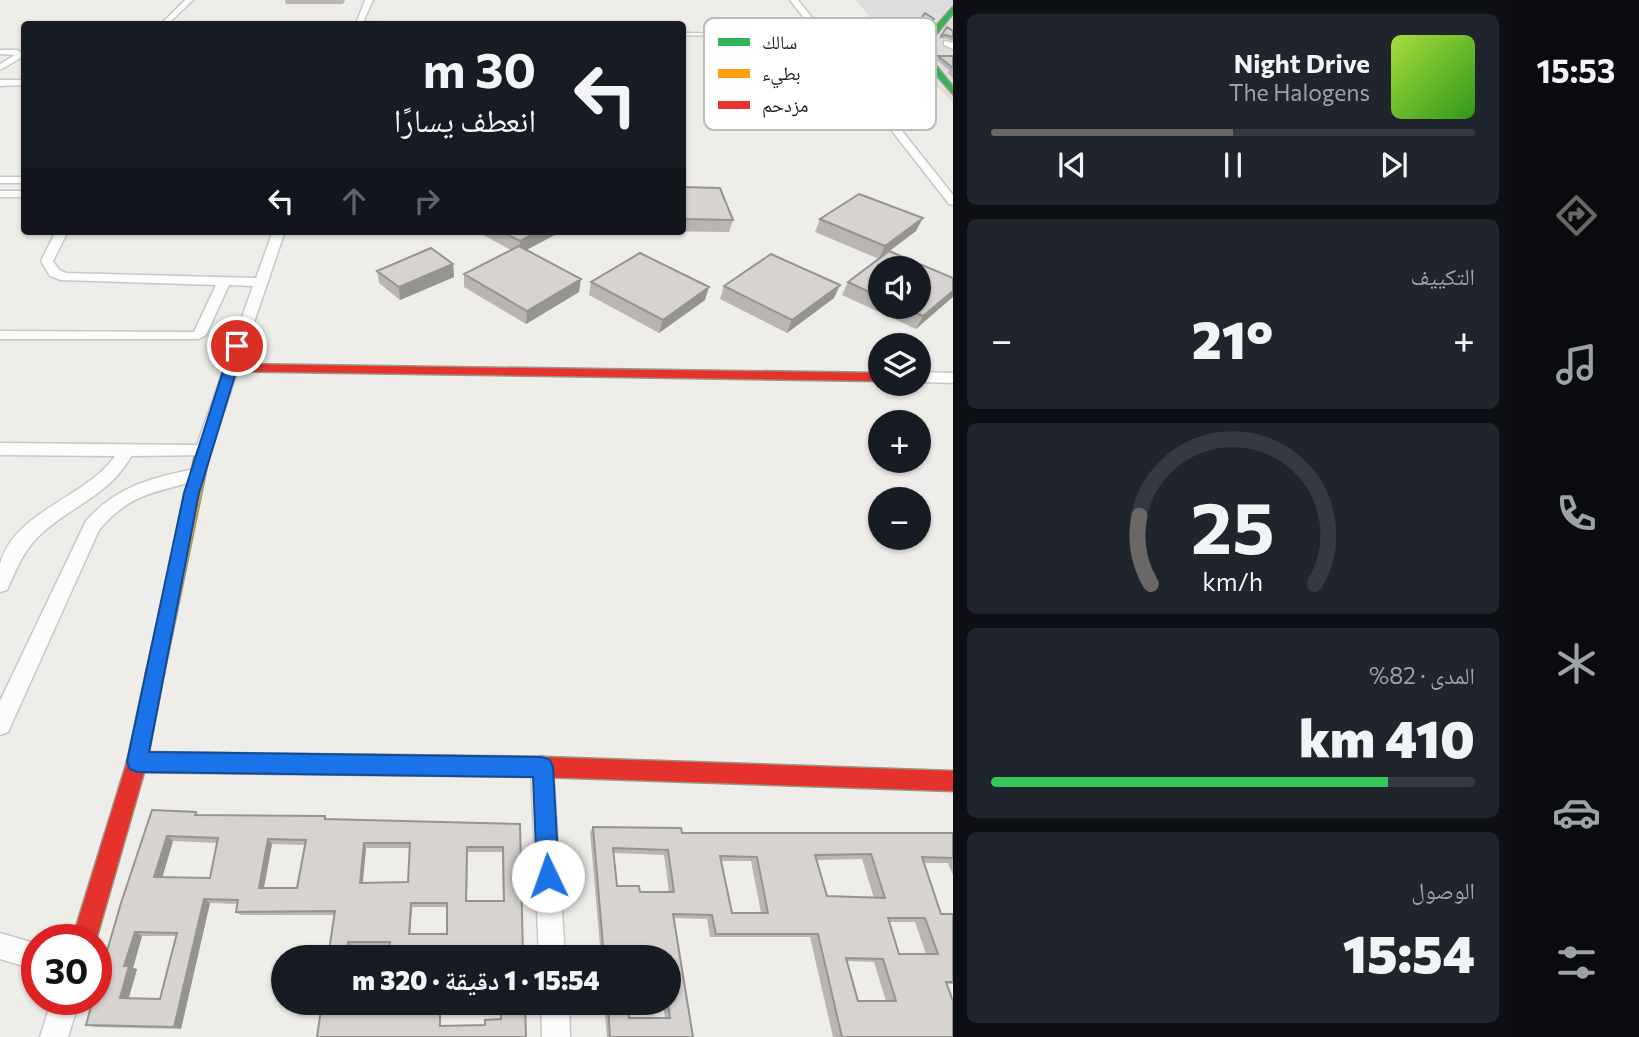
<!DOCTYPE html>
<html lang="ar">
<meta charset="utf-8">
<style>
body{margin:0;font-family:Commissioner,"Noto Naskh Arabic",sans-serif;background:#20242c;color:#f1f3f6;direction:rtl;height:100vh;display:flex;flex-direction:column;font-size:26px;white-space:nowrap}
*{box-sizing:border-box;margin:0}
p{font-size:23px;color:#9ea1a6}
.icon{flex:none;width:38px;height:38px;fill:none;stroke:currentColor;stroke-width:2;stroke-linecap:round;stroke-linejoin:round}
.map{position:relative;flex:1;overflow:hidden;direction:ltr}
.sheet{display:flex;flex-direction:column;gap:14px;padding:14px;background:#0d0f14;width:560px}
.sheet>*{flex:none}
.top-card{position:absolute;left:21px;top:21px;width:665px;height:214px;border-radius:7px;box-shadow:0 2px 5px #0004;direction:rtl;background:#171b24;color:#f1f3f6;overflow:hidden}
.tools{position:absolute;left:868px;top:256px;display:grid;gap:14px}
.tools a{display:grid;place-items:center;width:63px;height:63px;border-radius:50%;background:#171b24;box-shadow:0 2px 5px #0004;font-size:35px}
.speed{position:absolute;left:21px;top:924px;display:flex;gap:14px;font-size:35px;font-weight:700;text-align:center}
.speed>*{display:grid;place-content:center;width:91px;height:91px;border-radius:50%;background:#171b24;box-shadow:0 2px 5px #0004;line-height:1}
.speed .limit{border:10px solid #d22;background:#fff;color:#111}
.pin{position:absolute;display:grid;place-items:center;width:60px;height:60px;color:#fff;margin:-30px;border:4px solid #fff;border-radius:50%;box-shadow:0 2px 7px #0007}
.me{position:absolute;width:77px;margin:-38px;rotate:357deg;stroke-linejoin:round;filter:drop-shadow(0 0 5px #0008)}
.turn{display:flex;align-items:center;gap:24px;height:147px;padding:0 35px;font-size:32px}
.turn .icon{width:91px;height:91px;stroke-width:2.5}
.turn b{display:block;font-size:49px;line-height:60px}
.lanes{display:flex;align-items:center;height:66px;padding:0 35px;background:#0003;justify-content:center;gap:35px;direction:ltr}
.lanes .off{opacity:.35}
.big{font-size:52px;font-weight:800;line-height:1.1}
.sheet .tile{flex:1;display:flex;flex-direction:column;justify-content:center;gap:10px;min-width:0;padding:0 24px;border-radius:10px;background:#20242c}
.sheet .dial{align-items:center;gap:0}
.dial svg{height:182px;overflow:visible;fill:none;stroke:#363941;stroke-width:7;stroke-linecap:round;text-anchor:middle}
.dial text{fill:#f1f3f6;stroke:none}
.song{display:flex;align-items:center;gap:21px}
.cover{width:84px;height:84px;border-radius:10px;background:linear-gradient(135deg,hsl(80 70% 55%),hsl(110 70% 35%))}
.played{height:7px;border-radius:4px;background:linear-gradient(90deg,#696867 50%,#363941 50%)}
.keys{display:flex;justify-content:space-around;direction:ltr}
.heat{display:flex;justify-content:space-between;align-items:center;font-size:38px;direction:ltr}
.charge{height:10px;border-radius:5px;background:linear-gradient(90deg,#34c759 82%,#363941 0)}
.trip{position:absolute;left:271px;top:945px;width:410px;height:70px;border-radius:35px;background:#171b24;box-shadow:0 2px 5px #0004;font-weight:800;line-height:70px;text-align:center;direction:rtl}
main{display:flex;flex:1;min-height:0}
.menu{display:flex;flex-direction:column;width:126px;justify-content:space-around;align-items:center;background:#090b0e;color:#9ea1a6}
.menu .icon{width:49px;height:49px}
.menu .active{color:#696867}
.menu b{font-size:32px;color:#f1f3f6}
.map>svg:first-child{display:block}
.residential{fill:#dedddb}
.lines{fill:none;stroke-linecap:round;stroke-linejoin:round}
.lane-casing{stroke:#c8c7c5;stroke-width:3}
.street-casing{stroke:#c8c7c5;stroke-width:3}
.fast-casing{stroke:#989980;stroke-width:3}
.slow-casing{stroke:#989980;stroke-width:3}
.jam-casing{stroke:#989980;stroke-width:3}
.lane{fill:#fdfcfc;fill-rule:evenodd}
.street{fill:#fdfcfc;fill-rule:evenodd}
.fast{fill:#30b455;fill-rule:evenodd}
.slow{fill:#ff9f0a;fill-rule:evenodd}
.jam{fill:#e5322d;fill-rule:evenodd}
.wall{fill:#b8b5b3;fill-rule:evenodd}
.shaded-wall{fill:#969492}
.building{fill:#d6d3d0;stroke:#969492;stroke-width:2;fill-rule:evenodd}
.route{fill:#1a73e8;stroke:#114b97;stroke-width:2}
.key{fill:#fff;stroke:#bcbcbc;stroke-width:2}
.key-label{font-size:19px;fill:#212121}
</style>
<main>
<nav class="menu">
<b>15:53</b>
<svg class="icon active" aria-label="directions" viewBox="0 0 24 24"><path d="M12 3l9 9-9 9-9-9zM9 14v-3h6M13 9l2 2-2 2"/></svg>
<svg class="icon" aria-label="music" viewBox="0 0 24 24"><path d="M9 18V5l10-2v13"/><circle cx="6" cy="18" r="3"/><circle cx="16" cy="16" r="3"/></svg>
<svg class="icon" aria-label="phone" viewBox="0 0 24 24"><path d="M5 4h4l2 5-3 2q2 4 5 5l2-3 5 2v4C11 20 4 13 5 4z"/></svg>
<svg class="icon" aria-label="climate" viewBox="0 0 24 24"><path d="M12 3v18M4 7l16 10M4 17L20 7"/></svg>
<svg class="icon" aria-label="car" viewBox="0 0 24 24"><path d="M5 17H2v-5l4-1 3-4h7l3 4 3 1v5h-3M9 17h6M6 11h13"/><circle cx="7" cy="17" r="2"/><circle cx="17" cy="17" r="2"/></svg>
<svg class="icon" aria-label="filters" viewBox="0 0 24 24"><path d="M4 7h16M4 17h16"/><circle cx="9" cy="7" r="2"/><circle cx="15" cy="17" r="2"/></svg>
</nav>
<section class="sheet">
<div class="tile">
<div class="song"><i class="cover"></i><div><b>Night Drive</b><p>The Halogens</p></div></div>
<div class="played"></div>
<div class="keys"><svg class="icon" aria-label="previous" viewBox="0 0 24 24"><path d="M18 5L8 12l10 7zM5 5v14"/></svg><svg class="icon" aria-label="pause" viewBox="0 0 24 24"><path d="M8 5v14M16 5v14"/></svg><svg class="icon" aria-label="next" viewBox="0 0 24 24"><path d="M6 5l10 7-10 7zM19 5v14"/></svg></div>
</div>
<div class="tile"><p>التكييف</p>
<div class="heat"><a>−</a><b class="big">21°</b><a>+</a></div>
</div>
<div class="tile dial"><svg viewBox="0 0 100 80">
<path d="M14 69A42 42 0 1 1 86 69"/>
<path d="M14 69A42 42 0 0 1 9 39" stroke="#696867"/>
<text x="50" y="56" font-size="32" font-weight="700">25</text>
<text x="50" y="72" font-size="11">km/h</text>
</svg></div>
<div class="tile"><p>المدى · 82%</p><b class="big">410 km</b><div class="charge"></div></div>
<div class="tile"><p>الوصول</p><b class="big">15:54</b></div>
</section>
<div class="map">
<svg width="953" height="1037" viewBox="0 0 953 1037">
<rect width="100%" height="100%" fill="#efede9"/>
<path class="residential" d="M855,0H953V103L904,54Z"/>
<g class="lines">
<g class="lane-casing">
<path id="lane" d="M360,22L419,23L421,24H359Z
M682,33L824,35L826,36L824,37L682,35Z"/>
</g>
<g class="street-casing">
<path id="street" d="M185,0H193L168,24H161Z
M365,0H373L362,24H356Z
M790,0H798L953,195V205L949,204Z
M944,41L953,43V49L944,45Z
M0,50H18L24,56L0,70V64L15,55L0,54Z
M0,80H24V85L0,86Z
M0,177H24V183H0Z
M0,191H24V197H0Z
M56,231H68L53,261L59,270L66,273L256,278L273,231H285L209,455L131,456C111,495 66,508 37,538C23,552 15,572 7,590L0,592C0,583 0,572 0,564C15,510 85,499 115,456L0,455V443L197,445L253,286L229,285L206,335L199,339H0V331L194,332L216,285L61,280L50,276L41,261Z
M919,372L953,373V383L919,382Z
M196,469L202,471L204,475L202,479C157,493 132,491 99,530L8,732L0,735V701L86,521C116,487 152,477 196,469Z
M542,756L550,759L553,767L565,957H539L531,767L534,759Z
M0,933L37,944V970L0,959Z
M52,999H80L68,1037H40Z
M541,1003H569L570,1037H542Z"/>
</g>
<g class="fast-casing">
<path id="fast" d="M953,7V13L930,42L929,57L953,87V94L921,57L922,42Z
M137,752L544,757L551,760L554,767L551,774L544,777L137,772L130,769L127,762L130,755Z"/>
</g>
<g class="slow-casing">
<path id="slow" d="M203,446L210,451L164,673L162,679L155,681L148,679L146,673L196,451Z"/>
</g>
<g class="jam-casing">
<path id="jam" d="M229,364L880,373V381L224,371L222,368Z
M155,665L162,667L164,673L147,762L96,940H72L127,762L146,673L148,667Z
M544,757L953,771V791L544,777L537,774L534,767L537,760Z"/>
</g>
<use href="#lane" class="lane"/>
<use href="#street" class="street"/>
<use href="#fast" class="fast"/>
<use href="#slow" class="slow"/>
<use href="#jam" class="jam"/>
</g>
<path class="wall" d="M285,0H345L343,4H286Z
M934,19L923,34L916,28L917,24Z
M953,31V41L945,38L939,39L941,36Z
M938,56H953V78L948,73L949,70L937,60Z
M682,187L733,220L729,232L651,231H682Z
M820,219L916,231L889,251L953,278L916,329L842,295L848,282L879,259L815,232ZM880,268L919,306H880Z
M180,231H240L239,234L180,232Z
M476,231H562L526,250L579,292L526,324L464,287V274L511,250Z
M453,264L454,277L400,300L379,283L377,271Z
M591,282L705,300L659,333L589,295Z
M840,285L834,298L787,333L720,299L724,286Z
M152,810L196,812L199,815L325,816L327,819L520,824L523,957L390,946L351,945L350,957H328L334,915H241L236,912L238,904L210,903L181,1029L95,1027L86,1025ZM173,841L217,843L210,878L162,877ZM272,844L306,845L297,888H264ZM366,848H410L408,882L363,883ZM468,852H502L503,901H467ZM412,907H447V934H410ZM142,936H176L160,999L129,998L137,969L133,968Z
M593,827L682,833H953V875L948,863H924L941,914H953V984H947L953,1037H833L810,937H710L707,919L674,918L693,1037H607L604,1003H627L629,1018H665L663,1003H668V957H658L657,954H619L620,957H601L590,832ZM614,853L664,855L669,892H640L617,886ZM862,859L874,898L827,896L817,860ZM721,861H751L761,913H732ZM889,922H915L926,954H899ZM847,961L874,962L886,1001H858Z"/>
<path class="shaded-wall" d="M923,218L916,231L879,259L885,246Z
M539,231H562L519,254L520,241Z
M453,264L454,277L400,300L399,287Z
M581,279L579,292L526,324L527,311Z
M840,285L834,298L787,333L792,320Z
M709,287L705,300L659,333L663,320Z
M953,291V297L916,329L923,316Z
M167,836L173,841L161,882L154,877Z
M268,839L272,844L263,892L259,888Z
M364,843L366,848L362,888L360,883Z
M204,899L210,903L181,1029L174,1027Z
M411,903L412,907L410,937L409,934Z
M135,932L142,936L133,968L137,969L128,1000L120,998L124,966Z
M348,942L351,945L350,957H347Z"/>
<path class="building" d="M925,13L934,19L924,31L917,24Z
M947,27L953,31V37L946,35L941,36Z
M938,56H953V68Z
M682,187L720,188L733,220L682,219Z
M859,194L923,218L885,246L820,219Z
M500,231H539L520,241Z
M519,246L581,279L527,311L464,274Z
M431,248L453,264L399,287L377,271Z
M889,251L953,278V291L923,316L901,306H919V268H880V297L848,282Z
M640,253L709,287L663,320L591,282Z
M771,254L840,285L792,320L724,286Z
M152,810L196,812L195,815L325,816V819L520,824L523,957H389L390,942H348L347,957H328L335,911L236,912L238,900L204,899L174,1027L86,1025L93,999H96V989L121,903ZM167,836L218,838L210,878L154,877ZM268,839L306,840L297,888H259ZM364,843H410L408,882L360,883ZM467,847H503L504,901H466ZM411,903H447V934H409ZM135,932L177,933L160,999L120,998L129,966H124Z
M593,827L681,828L682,833H953V858L922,857L941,914H953V982H946L953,1001V1037H842L818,934H716L712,915L673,914L693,1037H610L608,1003H627L629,1018H670L668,1003V957H662L661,951L619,950L620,957H604ZM613,848L668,850L674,892H640L639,886H617ZM871,854L885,898L827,896L815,855ZM720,856L757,857L768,913H732ZM888,918H925L938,954H899ZM846,958L883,959L896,1001H858Z
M322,1003H343V1008L385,1009L386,1003H440V1026L485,1025V1020L501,1019L500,1003H525L526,1037H317Z"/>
<path class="route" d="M237,342L244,346L199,493L149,752L542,757L550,760L553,767L559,876L556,884L548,887L540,884L537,876L533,777L137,772L130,769L127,762L184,493L231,346Z"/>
<rect x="704" y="18" width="232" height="112" rx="10" class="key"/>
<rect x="718" y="38" width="32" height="8" fill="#30b455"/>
<rect x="718" y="69" width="32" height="9" fill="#ff9f0a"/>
<rect x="718" y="101" width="32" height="8" fill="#e5322d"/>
<g class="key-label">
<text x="762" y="49">سالك</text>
<text x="762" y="80">بطيء</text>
<text x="762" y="112">مزدحم</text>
</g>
</svg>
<div class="tools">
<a><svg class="icon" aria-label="sound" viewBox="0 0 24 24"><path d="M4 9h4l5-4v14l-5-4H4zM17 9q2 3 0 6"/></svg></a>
<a><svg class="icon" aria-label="layers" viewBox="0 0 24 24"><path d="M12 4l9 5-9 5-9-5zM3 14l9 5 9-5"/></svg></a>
<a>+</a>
<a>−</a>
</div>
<div class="speed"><div class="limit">30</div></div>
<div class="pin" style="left:237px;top:346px;background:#d93025"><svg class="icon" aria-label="arrive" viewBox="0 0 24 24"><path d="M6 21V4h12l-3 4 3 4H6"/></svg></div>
<svg class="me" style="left:548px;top:876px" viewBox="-20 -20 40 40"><circle r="19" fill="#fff"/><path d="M0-13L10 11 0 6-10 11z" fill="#1a73e8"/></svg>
<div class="trip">15:54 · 1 دقيقة · 320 m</div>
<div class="top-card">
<div class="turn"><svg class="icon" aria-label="left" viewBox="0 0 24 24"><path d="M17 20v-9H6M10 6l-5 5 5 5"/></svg><div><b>30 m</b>انعطف يسارًا</div></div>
<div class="lanes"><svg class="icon" aria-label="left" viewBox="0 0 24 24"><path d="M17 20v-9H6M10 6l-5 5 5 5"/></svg><svg class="icon off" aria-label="ahead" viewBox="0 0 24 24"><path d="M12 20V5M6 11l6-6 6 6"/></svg><svg class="icon off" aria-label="right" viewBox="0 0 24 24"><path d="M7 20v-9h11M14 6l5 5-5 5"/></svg></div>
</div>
</div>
</main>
